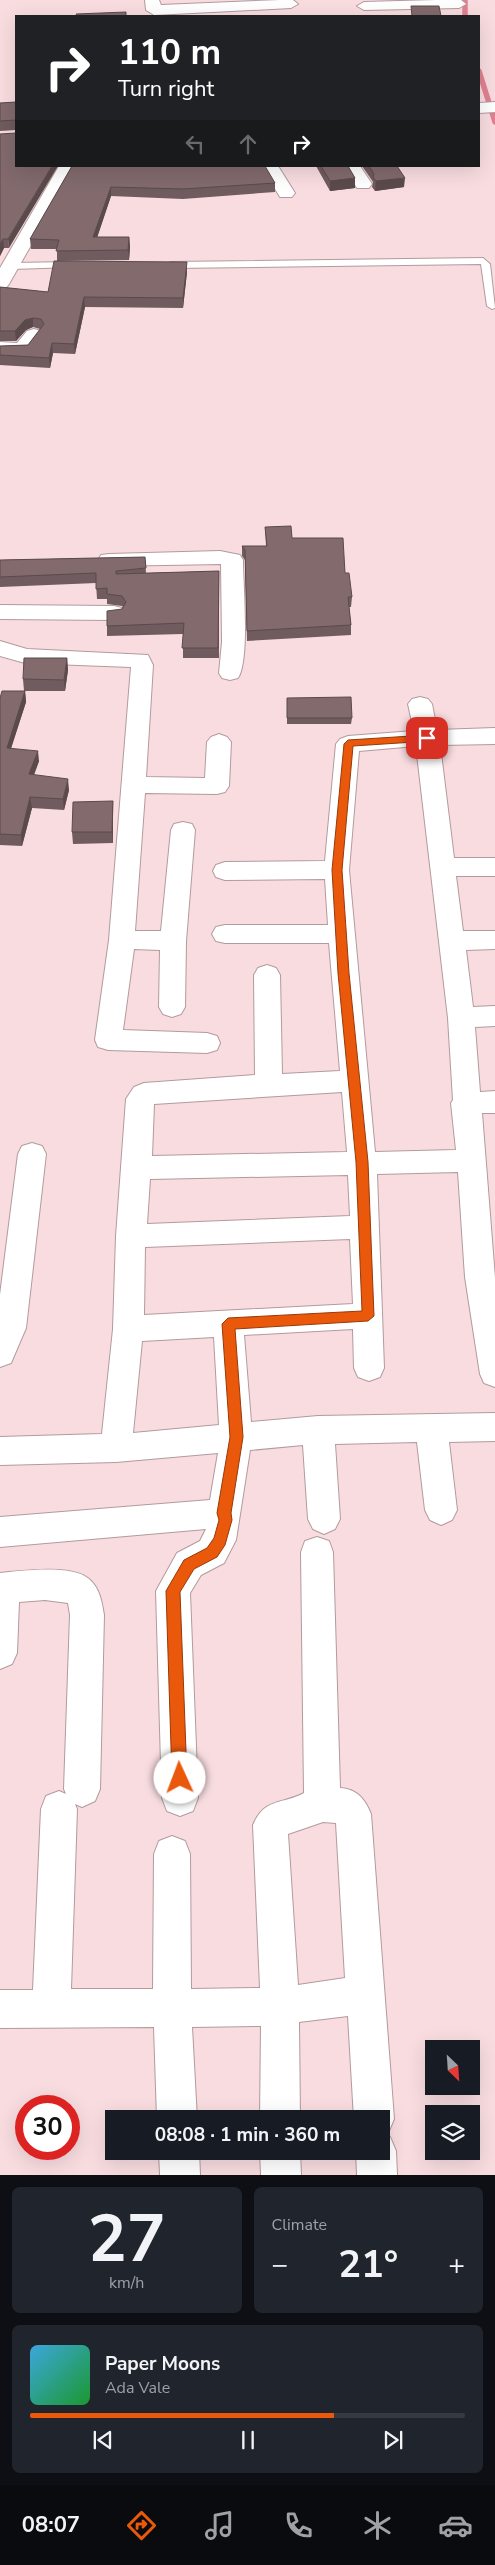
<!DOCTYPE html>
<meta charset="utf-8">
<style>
body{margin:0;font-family:"Nunito Sans",sans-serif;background:#20242c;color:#f1f3f6;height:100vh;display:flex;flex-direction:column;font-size:19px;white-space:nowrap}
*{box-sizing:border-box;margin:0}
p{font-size:16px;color:#9ea1a6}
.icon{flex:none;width:28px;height:28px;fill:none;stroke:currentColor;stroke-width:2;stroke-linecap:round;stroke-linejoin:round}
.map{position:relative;height:2175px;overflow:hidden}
.details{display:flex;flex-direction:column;gap:12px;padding:12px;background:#0d0f14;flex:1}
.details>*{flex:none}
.hud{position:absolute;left:15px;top:15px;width:465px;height:152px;border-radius:0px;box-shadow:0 5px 20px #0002;background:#202124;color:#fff;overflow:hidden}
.needle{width:32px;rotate:155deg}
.controls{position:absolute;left:425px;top:2040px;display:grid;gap:10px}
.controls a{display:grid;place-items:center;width:55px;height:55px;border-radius:0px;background:#171b24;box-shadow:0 5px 20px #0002;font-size:25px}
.speed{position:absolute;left:15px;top:2095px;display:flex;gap:10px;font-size:25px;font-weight:700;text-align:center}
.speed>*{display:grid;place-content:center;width:65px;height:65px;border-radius:50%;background:#171b24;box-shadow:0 5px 20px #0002;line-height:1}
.speed .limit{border:8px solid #d22;background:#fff;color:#111}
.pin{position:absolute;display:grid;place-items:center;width:42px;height:42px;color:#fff;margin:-21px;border-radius:10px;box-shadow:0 2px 8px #0006}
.me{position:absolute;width:55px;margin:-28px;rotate:358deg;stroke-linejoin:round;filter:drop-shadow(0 0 4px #0008)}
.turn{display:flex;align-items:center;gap:18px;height:105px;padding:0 20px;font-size:22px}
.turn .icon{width:65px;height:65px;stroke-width:2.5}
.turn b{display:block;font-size:35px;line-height:42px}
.lanes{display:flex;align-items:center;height:48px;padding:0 20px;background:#0003;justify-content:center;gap:25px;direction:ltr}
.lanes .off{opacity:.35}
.big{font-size:38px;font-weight:700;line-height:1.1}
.details .widget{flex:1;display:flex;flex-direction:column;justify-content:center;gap:8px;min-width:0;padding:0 18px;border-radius:8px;background:#20242c}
.details .dial{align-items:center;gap:0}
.dial b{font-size:65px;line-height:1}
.song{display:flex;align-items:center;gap:15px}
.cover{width:60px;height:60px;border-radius:8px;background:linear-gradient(135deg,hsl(200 70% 55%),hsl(130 70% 35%))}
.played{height:5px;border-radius:2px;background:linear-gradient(90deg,#ea580c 70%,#363941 70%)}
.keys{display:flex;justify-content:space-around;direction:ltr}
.heat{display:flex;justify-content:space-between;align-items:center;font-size:28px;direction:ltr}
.details .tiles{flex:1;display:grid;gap:12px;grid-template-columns:1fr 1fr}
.widget:last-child{grid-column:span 2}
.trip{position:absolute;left:105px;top:2110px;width:285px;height:50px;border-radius:0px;background:#171b24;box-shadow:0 5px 20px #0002;font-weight:700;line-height:50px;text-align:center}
.tabs{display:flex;height:80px;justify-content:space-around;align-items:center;background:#090b0e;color:#9ea1a6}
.tabs .icon{width:35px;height:35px}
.tabs .on{color:#ea580c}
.tabs b{font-size:22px;color:#f1f3f6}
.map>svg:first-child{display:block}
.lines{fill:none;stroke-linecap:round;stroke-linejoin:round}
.stream{stroke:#e28092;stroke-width:5.5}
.service-casing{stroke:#b39a9d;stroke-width:2}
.minor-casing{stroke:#b39a9d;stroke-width:2}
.tertiary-casing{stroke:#b39a9d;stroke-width:2}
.service{fill:#fff;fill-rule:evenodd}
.minor{fill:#fff;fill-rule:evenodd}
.tertiary{fill:#fff;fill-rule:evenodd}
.wall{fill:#705b5e}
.shaded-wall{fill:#5b4a4c}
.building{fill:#826a6d;stroke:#5b4a4c}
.route{fill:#ea580c;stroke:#983908}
</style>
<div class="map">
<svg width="495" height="2175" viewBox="0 0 495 2175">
<rect width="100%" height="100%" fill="#f8dce0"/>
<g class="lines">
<path class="stream" d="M465,0V16
M479,71L495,122"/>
<g class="service-casing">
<path id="service" d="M483,258L490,264L495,308L492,309L487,306L481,264L170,268L166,265L170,262Z
M71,262L75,265L74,267L12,269L8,266L12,263Z"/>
</g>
<g class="minor-casing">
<path id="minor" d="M145,0H159L161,5L280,0H293L298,4L291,8L154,15L146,10Z
M436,0H461L466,4L459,8L364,10L357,6L364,2Z
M261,166H278L295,193L292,197H280Z
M343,166H360L372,184L369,188H357Z
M34,329L41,331L43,335L29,353L0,354V342L17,343L27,331Z
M220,551L240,555L243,560C243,585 250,660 238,678L230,680L222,678L219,673L222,642L221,564L109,566L101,565L98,560L101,555L109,554Z
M0,605L114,606L122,608L125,613L122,618L114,620L0,619Z
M0,641L27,649L148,655L153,665L146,777L205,778L207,742L211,737L219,734L227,737L231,742L229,786L225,792L217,794L145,793L135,931H161L171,830L174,824L183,822L192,824L195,830L186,941L185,1007L181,1014L172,1017L163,1014L159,1007L160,950L134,949L123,1030L207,1033L217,1036L220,1043L217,1050L207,1053L108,1050L98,1047L95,1040L109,940L131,667L25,663L0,656Z
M420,697L428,699L432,704L437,730L495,728V744L440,745L454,858H495V876H456L463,931H495V949L466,950L473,1007L495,1006V1026L475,1027L480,1092L495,1091V1113H482L495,1278V1387L484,1383L480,1374L465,1277L458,1172L377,1174L384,1368L380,1377L369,1381L358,1377L354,1368L353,1329L244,1335L251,1422L318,1416L495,1413V1441L449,1442L457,1510L452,1520L441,1525L430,1520L425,1510L417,1442L335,1444L340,1519L335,1529L324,1534L313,1529L308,1519L303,1445L250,1450L236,1540L224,1563L201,1575L190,1593L198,1798L193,1811L180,1816L167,1811L162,1798L156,1591L177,1553L200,1541L206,1529L0,1547V1517L210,1500L218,1453L116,1462L0,1465V1437L102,1434L113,1329L116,1236L126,1099L134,1087L144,1083L255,1075L254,975L258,968L267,965L276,968L280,975L282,1074L340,1071L329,943H225L216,941L212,934L216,927L225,925H328L325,879L225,880L216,877L213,871L216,865L225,862L325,861L336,744L340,739L348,736L414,731L408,704L412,699ZM416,746L448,1018L453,1100L451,1103L456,1150L375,1152L349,870L359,751ZM342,1092L347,1152L152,1156L154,1104ZM348,1175L350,1216L147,1224L150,1179ZM350,1239L353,1304L144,1315L145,1247ZM214,1337L219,1425L133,1433L142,1341Z
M32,1143L42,1146L46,1154L26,1328L11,1363L0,1367V1295L18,1154L22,1146Z
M317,1537L329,1541L333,1552L340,1788C357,1789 365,1799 371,1814L394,2119L388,2133L384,2134L390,2137L396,2151L397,2175H357L356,2151H381V2119H354L348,2016L299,2022L300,2119H260L261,2026L192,2027L197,2119H157L154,2027L0,2028V1990H33L41,1809L46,1796L59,1791L66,1794L64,1789L70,1615L68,1603L45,1600L19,1602L17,1653L12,1664L0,1669V1573C21,1571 72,1564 89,1579C100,1588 102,1603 104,1615L100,1789L95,1801L82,1807L75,1804L77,1809L71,1989H153L154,1854L159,1841L172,1836L185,1841L190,1854L191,1989L260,1988L253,1825C265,1797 282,1805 304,1793L301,1552L305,1541ZM323,1822L336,1823L345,1978L298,1985L288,1834Z
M159,2151H199L200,2175H160Z
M260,2151H300L301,2175H261Z"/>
</g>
<g class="tertiary-casing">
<path id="tertiary" d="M495,102V112L479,113V103Z
M59,166H76L9,284L6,288L0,289V268Z"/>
</g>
<use href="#service" class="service"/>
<use href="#minor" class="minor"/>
<use href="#tertiary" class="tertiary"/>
</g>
<path class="wall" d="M16,102V130L0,131V103Z
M0,134L9,248H4L0,256Z
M72,166L275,183V192L183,199L111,196L97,237H129L130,247L129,260L57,261V249H31L30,239Z
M316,166H348L355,178V188L330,191Z
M362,166H397L404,187L375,191L372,187L373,182Z
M187,272L183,308L85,307L75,354L53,353L50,368L0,365V346L28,345L40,329L33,327L26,330L16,341H0V287L48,292Z
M265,527L292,538L345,573L352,597L351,607H349L351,625V635L247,641L245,560L242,556V546H266Z
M145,557L146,573L219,571V658H183V634L107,636V626L123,607L122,606L107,604V599H97L96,583L0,587V560Z
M67,658L68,670L65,691H24L23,679Z
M25,691L26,702L11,748L39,761L34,775L69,790L64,810L32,808L22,846L0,845V698Z
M287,698L352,718L351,724H287Z
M113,801V843L73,844L72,832Z"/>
<path class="shaded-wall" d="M52,166H58L9,248L8,239Z
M355,178V188L330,191V181Z
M405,178L404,187L375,191L376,181Z
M111,187V196L94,247L93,237Z
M129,237L130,247L129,260L128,250Z
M3,239L4,248L0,256V245Z
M187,262V272L183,308V298Z
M84,297L85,307L75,354L74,344Z
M33,318V327L26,330L16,341L15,331L25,320Z
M52,343L53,353L50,368L49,358Z
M67,658L68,670L65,691L64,680Z
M25,691L26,702L8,758L7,748Z
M38,751L39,761L30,785L29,774Z
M68,779L69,790L64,810L63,799Z
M30,797L32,808L22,846L21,835Z
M113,801V843L112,832Z"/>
<path class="building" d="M411,6H439L441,16H412Z
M126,12V16H77L76,14Z
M16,102V120L0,121V103Z
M16,133V166H52L8,239H3L0,245V134Z
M72,166H265L275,183L183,189L111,187L93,237H129L128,250L56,251L59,240L30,239Z
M321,166H348L355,178L330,181Z
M369,166H397L405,178L376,181L373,177L374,174Z
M54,261L187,262L183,298L84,297L74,344L52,343L49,358L0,355V346L28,345L44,324L41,319L33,318L25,320L15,331H0V287L48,292Z
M291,526L292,538H343L345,573H349L352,597H348L351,625L247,631L245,550L242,546H267L265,527Z
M145,557L146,568L116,571V574L219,571L218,648H182L184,623L107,626V611L122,609L126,602L122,596L107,594V588L96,589V573L0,577V560Z
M24,658H67L64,680L23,679Z
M2,691H25L7,748L38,751L29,774L68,779L63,799L30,797L21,835L0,834V698Z
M351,697L352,718H287V698Z
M113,801L112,832H72L73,802Z"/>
<path class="route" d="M427,735L430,736V741L353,746L342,870L349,973L368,1162L374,1316L368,1321L235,1329L243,1437L231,1513L232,1520L225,1545L217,1557L194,1569L180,1592L187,1778L185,1783L180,1785L174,1783L172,1778L166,1591L184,1560L207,1548L214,1538L219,1520L217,1513L230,1437L222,1324L228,1318L362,1311L356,1162L338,973L332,870L344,744L348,740Z"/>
</svg>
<div class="controls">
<a><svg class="needle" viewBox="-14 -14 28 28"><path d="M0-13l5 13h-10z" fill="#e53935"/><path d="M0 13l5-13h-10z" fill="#9ea1a6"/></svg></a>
<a><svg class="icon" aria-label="layers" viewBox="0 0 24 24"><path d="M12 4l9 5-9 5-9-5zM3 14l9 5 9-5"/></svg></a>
</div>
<div class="speed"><div class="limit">30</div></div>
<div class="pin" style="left:427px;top:738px;background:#d93025"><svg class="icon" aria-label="arrive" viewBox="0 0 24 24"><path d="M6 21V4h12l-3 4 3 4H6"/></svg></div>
<svg class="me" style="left:180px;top:1778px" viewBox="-20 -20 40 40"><circle r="19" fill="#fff"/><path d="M0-13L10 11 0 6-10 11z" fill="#ea580c"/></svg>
<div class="trip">08:08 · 1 min · 360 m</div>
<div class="hud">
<div class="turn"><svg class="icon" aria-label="right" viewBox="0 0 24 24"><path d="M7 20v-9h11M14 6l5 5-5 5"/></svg><div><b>110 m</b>Turn right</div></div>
<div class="lanes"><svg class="icon off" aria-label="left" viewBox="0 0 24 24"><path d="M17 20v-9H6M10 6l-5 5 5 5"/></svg><svg class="icon off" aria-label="ahead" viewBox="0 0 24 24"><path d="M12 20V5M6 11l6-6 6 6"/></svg><svg class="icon" aria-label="right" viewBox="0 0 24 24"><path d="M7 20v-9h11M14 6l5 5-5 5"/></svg></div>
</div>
</div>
<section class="details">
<div class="tiles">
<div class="widget dial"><b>27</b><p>km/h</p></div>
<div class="widget"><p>Climate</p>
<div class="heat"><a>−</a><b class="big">21°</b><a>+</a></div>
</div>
<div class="widget">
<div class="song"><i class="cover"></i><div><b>Paper Moons</b><p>Ada Vale</p></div></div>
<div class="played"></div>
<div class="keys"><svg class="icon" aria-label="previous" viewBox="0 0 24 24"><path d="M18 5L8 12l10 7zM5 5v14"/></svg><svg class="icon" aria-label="pause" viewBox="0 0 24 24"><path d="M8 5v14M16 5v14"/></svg><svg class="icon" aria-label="next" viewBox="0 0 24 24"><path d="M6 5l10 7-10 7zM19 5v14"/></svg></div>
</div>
</div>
</section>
<nav class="tabs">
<b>08:07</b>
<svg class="icon on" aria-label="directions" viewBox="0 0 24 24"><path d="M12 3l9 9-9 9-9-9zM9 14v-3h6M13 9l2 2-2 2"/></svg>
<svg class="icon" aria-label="music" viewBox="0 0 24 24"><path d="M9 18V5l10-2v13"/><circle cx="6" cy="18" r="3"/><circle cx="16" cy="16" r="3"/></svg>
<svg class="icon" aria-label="phone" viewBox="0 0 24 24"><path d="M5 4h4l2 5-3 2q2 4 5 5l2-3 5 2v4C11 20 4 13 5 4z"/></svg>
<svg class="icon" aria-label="climate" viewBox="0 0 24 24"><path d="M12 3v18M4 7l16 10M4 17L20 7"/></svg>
<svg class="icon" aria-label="car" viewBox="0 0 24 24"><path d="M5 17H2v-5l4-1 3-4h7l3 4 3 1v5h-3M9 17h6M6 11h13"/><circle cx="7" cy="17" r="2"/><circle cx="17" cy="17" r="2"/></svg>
</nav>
